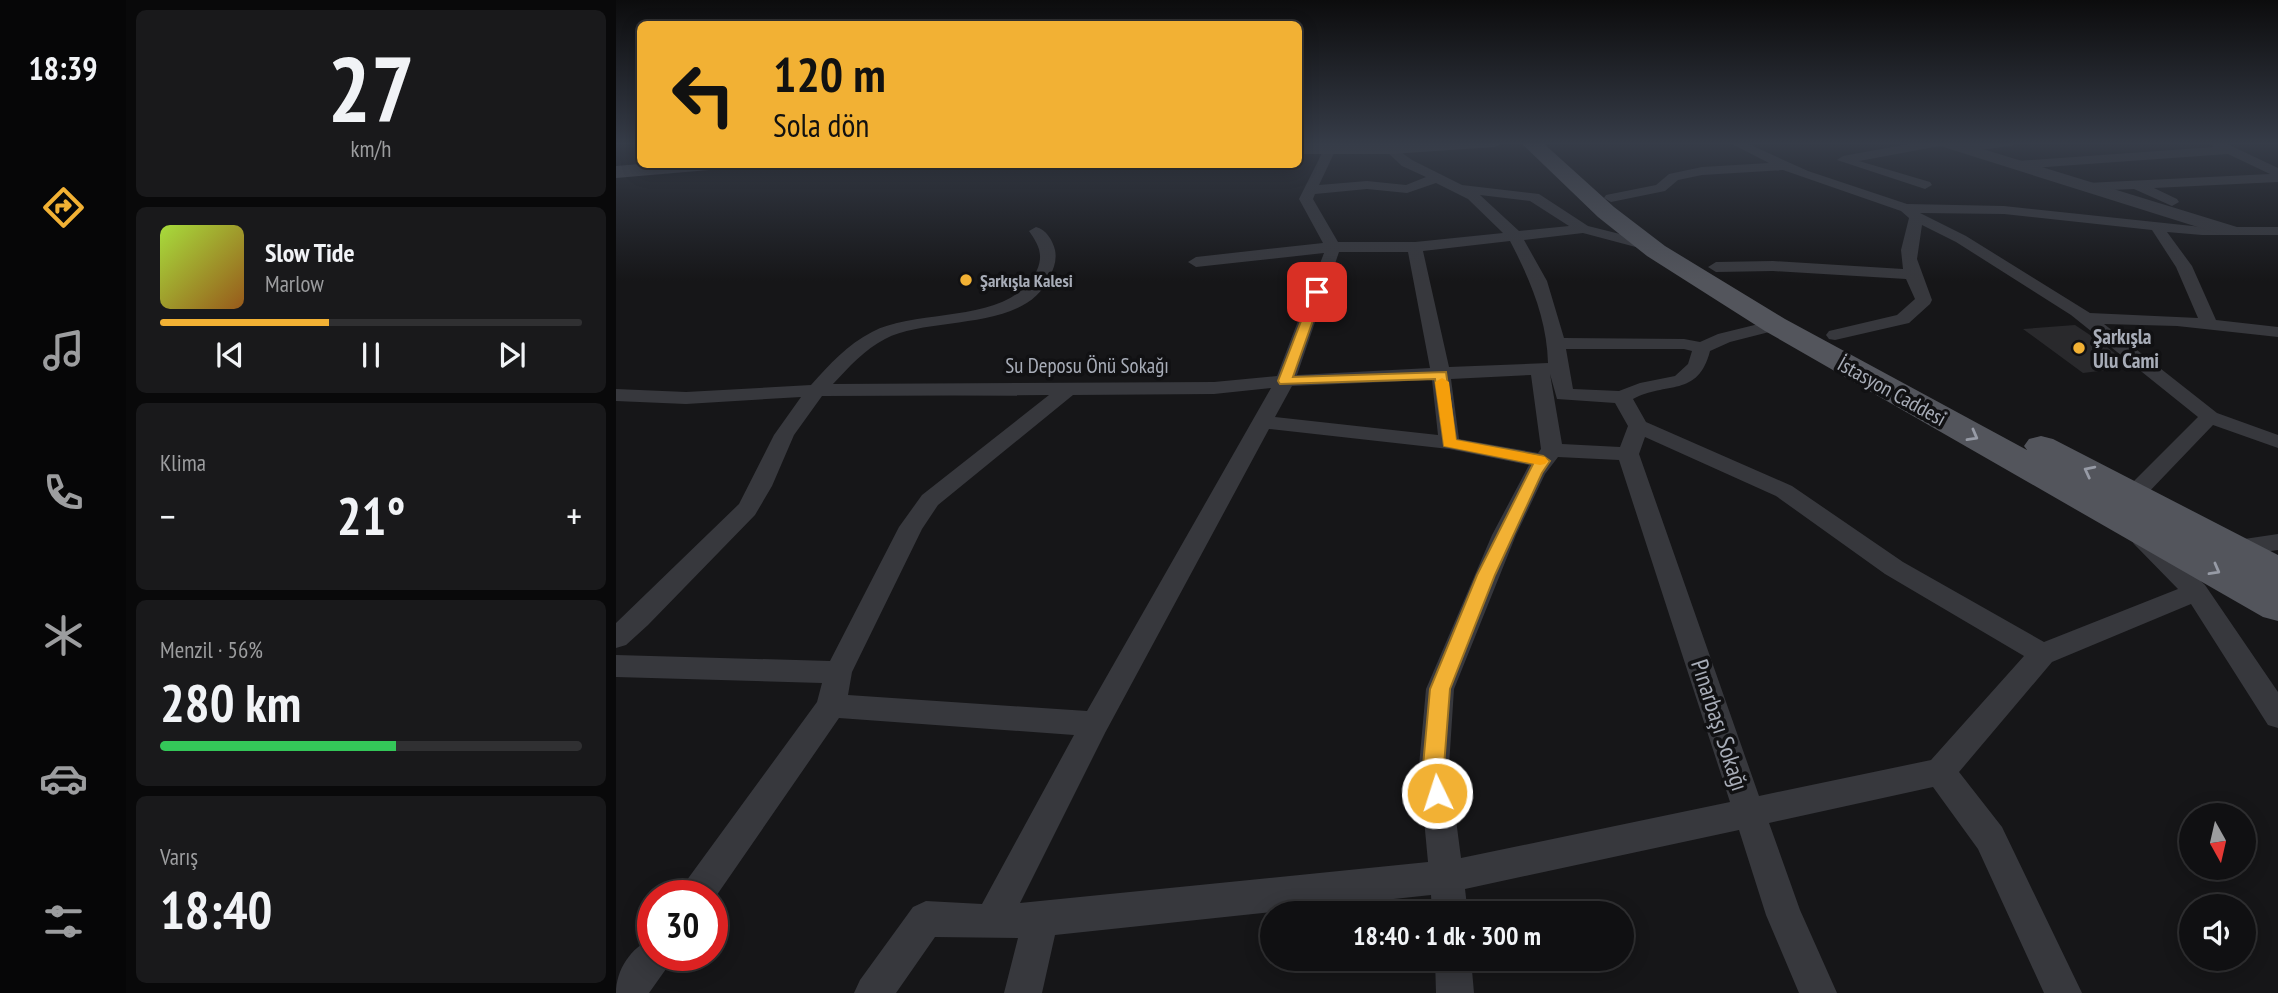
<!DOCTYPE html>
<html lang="tr">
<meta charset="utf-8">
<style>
body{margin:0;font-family:"PT Sans Narrow",sans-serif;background:#19191b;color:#f1f3f6;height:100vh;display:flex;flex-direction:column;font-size:26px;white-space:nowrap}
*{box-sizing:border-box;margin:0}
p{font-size:23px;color:#9c9d9f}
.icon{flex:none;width:38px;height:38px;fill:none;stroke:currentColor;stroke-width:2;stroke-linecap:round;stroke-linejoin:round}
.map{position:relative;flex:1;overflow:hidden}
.panel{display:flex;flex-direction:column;gap:10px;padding:10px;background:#09090a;width:490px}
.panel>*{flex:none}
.hud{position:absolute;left:21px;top:21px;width:665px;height:147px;border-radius:10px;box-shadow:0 4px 18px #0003,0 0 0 2px #303032;background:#f2b134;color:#111;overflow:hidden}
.needle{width:46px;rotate:172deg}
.controls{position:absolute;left:1563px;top:803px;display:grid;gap:14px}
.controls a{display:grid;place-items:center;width:77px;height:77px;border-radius:50%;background:#101012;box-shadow:0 4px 18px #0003,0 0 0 2px #303032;font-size:35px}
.speed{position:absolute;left:21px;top:880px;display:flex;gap:14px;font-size:35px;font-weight:700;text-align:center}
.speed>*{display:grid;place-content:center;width:91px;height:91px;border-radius:50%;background:#101012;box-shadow:0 4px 18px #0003,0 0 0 2px #303032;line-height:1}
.speed .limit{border:10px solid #d22;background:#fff;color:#111}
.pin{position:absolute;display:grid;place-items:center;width:60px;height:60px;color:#fff;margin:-30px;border-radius:14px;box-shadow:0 4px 10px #0006}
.me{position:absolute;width:77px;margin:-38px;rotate:356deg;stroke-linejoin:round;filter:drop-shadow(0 0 5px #0008)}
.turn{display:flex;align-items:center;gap:24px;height:147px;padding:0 21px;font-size:32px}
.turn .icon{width:91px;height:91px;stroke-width:2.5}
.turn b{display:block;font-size:49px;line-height:60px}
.big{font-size:52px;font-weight:700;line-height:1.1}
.panel .card{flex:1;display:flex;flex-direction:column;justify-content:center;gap:10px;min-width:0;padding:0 24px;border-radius:10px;background:#19191b}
.panel .dial{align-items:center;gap:0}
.dial b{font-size:91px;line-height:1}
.song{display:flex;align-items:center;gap:21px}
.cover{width:84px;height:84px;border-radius:10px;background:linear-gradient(135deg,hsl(80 70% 55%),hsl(30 70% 35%))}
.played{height:7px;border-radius:4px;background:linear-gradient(90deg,#f2b134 40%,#303032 40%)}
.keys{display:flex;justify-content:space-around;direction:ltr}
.heat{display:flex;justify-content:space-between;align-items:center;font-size:38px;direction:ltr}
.charge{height:10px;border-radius:5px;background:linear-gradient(90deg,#34c759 56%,#303032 0)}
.trip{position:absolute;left:644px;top:901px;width:374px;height:70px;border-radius:35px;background:#101012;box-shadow:0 4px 18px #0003,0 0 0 2px #303032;font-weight:700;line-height:70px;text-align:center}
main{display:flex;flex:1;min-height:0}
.tab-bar{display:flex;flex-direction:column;width:126px;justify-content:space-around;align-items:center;background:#060607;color:#9c9d9f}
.tab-bar .icon{width:49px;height:49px}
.tab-bar .on{color:#f2b134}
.tab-bar b{font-size:32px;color:#f1f3f6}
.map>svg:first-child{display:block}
.building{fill:#29292c}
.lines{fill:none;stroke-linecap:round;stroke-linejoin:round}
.minor{fill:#37383d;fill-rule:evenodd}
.tertiary{fill:#37383d;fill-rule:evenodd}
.secondary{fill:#45474d;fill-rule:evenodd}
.primary{fill:#53555c;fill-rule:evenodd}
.oneway{stroke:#979ba6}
.route{fill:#f2b134;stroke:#9d7322;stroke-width:2}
.slow{fill:#f59e0b}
.poi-dot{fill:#f2b134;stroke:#111113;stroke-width:2.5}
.labels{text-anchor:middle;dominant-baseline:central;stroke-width:7;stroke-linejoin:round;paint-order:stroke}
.far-poi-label{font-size:18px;font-weight:bold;fill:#a8adb8;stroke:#111113;text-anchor:start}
.poi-label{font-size:21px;font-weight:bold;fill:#a8adb8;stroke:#111113;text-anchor:start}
.street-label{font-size:21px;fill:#a8adb8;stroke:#111113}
.near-street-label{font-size:24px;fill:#a8adb8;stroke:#111113}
</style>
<main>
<nav class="tab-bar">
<b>18:39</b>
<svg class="icon on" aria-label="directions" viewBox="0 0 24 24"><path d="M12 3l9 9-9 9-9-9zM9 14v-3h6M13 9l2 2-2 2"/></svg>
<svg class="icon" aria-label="music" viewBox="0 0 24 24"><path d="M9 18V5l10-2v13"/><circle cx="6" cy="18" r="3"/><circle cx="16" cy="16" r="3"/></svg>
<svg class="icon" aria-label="phone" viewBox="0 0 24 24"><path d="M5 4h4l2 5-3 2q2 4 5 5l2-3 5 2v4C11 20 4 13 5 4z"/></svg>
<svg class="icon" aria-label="climate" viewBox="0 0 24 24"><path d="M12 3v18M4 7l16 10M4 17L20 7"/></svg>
<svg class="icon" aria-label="car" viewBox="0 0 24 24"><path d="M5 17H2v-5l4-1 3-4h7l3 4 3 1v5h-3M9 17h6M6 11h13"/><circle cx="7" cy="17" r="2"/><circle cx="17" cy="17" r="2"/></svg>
<svg class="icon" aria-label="filters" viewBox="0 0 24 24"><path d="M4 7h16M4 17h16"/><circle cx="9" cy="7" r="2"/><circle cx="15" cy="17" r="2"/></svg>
</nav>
<section class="panel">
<div class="card dial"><b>27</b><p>km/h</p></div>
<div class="card">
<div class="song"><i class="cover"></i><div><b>Slow Tide</b><p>Marlow</p></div></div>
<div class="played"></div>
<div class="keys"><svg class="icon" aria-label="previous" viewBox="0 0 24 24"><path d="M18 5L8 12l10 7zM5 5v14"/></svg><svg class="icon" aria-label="pause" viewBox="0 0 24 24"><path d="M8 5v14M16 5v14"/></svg><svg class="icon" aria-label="next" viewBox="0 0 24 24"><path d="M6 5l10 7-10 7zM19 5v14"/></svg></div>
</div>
<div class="card"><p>Klima</p>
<div class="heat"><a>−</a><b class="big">21°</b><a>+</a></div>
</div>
<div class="card"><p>Menzil · 56%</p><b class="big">280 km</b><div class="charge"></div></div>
<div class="card"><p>Varış</p><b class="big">18:40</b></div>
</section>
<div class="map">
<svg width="1662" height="993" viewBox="0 0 1662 993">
<rect width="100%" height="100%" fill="#161618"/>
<path class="building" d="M1459,325L1486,343L1516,367L1467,373L1407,329Z"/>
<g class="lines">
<path class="minor" d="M1112,142H1128L1192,171L1291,204L1388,206L1586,227H1662V235H1586L1551,232L1576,266L1600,320L1662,327V337L1561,326L1488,324L1601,413L1662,435V448L1597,425L1529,496L1521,516L1513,519L1505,516L1501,511L1510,489L1582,417L1455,315L1340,242L1306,225L1301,259L1316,300L1314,304L1293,323L1219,340L1213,339L1210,335L1213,331L1281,315L1299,299L1290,279L1157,271L1100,272L1092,267L1100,262L1157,261L1287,269L1285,250L1293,218L1285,211L1167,170L1086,175L1062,180L1049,191L995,202L988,198L990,195L1040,185L1053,174L1086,167L1153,163ZM1304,213L1388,214L1536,230L1560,267L1582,318L1474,313L1350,236Z
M1304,142H1330L1324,146L1243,161L1314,182L1316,185L1309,189L1221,160L1227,156Z
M1366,142H1401L1395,146L1348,152L1342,148L1348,144Z
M1594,142H1607L1662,168V182L1538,188L1561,199L1563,202L1556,206L1518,189L1470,191L1463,187L1470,183L1654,174L1612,154L1401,169L1395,165L1401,161L1598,147Z
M714,145L720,149L703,185L751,181L790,185L810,177L786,166L771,152L769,149L775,145L796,160L846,185L923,194L972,226L1036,242L1039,245L1031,250L967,233L908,240L931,281L948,338L1068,339L1084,342L1102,334L1159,320L1165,321L1168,325L1165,329L1114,342L1094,351C1082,398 1050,381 1017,399L1030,422L1176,486L1287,562L1428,642L1562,589L1518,544L1514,538L1518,532L1526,530L1534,532L1589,585L1662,692V728L1652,725L1575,604L1436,662L1343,772L1386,827L1466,993H1428L1362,849L1317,787L1153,823L1184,910L1221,993H1183L1150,915L1123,830L849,889L852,914H816L815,895L439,935L426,993H388L402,938L319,937L280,993H238L244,980L297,907L310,901L366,904L458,735L223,718L96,902V896H63L68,884L201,702L206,683L0,677V655L214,661L283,527L306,495L433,395L206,396L178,435L156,486L139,515L32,625L10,645L0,648V623L123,504L158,435L185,397L70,404L0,401V389L70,392L195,385C213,365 232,344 256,332C304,307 395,326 421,270C428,254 422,244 413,231L420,227C430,229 437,241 439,250C441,260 438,268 434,276C410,333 316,315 269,339C249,349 232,368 217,384L598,382L661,376L708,253L580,267L572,262L580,257L707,243L683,199L708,149ZM820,183L852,199L887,233L799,242H722L697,199L699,194L751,189L791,193ZM864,195L914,201L953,226L903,231ZM894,241C914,279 931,319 932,363L833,367L807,251ZM723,252H792L814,368L681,375ZM950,349H1068L1076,351L1072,364L1059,376L1024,383L1003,391L957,389ZM934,374L941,399L999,403L1012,426L1004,447L946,444ZM915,375L925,449L922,453L843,439L835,379ZM816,380L822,435L659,417L676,386ZM655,388L471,711L232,695L236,672L306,529L322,505L457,395L598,394ZM653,429L833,449L913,465L876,535L810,689L803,766L812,862L404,903L489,733ZM1029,437L1160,496L1269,574L1408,656L1315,760L1143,796L1023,454ZM942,457L1003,460L1114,802L845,858L833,766L838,689L900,535L929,474Z
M1662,534V550L1617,556L1608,554L1605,548L1608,542Z
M37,938V956H55L50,969L33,993H0C0,970 15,947 37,938Z
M819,959H855L858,993H820Z"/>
<path class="tertiary" d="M1319,142H1344L1621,227L1624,231L1621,235H1607L1321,145Z"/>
<path class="secondary" d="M888,142L879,147L775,154H682V144Z
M24,164H102L93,170L0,178V166Z"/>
<path class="primary" d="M904,142H926L998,207L1049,246L1169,319L1411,450L1408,446L1413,439L1425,436L1437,439L1662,555V621L1647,617L1149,331L1031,256L982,217Z"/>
</g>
<defs><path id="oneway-chevron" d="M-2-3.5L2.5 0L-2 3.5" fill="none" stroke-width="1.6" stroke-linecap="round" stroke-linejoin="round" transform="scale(1.75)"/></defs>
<g class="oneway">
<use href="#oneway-chevron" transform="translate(1357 436) rotate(29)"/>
<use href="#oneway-chevron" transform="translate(1473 471) rotate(-153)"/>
<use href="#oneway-chevron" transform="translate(1599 570) rotate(29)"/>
</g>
<linearGradient id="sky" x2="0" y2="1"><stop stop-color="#0c0c0d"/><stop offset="0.51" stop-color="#363c48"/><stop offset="1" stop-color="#363c48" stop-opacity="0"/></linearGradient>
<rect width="1662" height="281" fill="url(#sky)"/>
<path class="route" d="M697,290L707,292L677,377L830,372L840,440L927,456L934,461L926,473L879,575L834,689L828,766L832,793L828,800L821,803L813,800L807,766L814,689L861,575L917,464L828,446L819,379L664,384L662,381Z"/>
<path class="slow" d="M826,378L833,382L840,440L929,457L932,461L929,464L924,465L828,446L819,382Z"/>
<g class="poi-dot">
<circle cx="350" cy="280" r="7"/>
<circle cx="1463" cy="348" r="7"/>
</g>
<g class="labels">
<g class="far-poi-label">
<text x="364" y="280">Şarkışla Kalesi</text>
</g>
<g class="poi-label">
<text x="1477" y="336">Şarkışla<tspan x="1477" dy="24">Ulu Cami</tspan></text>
</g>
<g class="street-label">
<text x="471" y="365">Su Deposu Önü Sokağı</text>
<text transform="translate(1276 391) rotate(29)">İstasyon Caddesi</text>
</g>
<g class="near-street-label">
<text transform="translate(1104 725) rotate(72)">Pınarbaşı Sokağı</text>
</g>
</g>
</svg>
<div class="controls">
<a><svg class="needle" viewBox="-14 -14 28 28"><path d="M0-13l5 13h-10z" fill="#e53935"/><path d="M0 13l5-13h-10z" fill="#9c9d9f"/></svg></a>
<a><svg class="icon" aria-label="sound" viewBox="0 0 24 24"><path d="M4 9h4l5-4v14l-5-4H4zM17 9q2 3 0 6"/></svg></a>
</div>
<div class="speed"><div class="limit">30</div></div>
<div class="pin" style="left:701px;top:292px;background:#d93025"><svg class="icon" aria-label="arrive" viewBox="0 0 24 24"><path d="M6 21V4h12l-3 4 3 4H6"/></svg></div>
<svg class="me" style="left:821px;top:793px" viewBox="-20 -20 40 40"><circle r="17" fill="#f2b134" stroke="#fff" stroke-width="3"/><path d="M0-11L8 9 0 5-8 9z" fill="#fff"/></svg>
<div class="trip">18:40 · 1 dk · 300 m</div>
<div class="hud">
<div class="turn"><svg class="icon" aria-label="left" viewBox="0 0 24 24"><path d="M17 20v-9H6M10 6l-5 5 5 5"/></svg><div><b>120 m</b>Sola dön</div></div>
</div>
</div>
</main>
